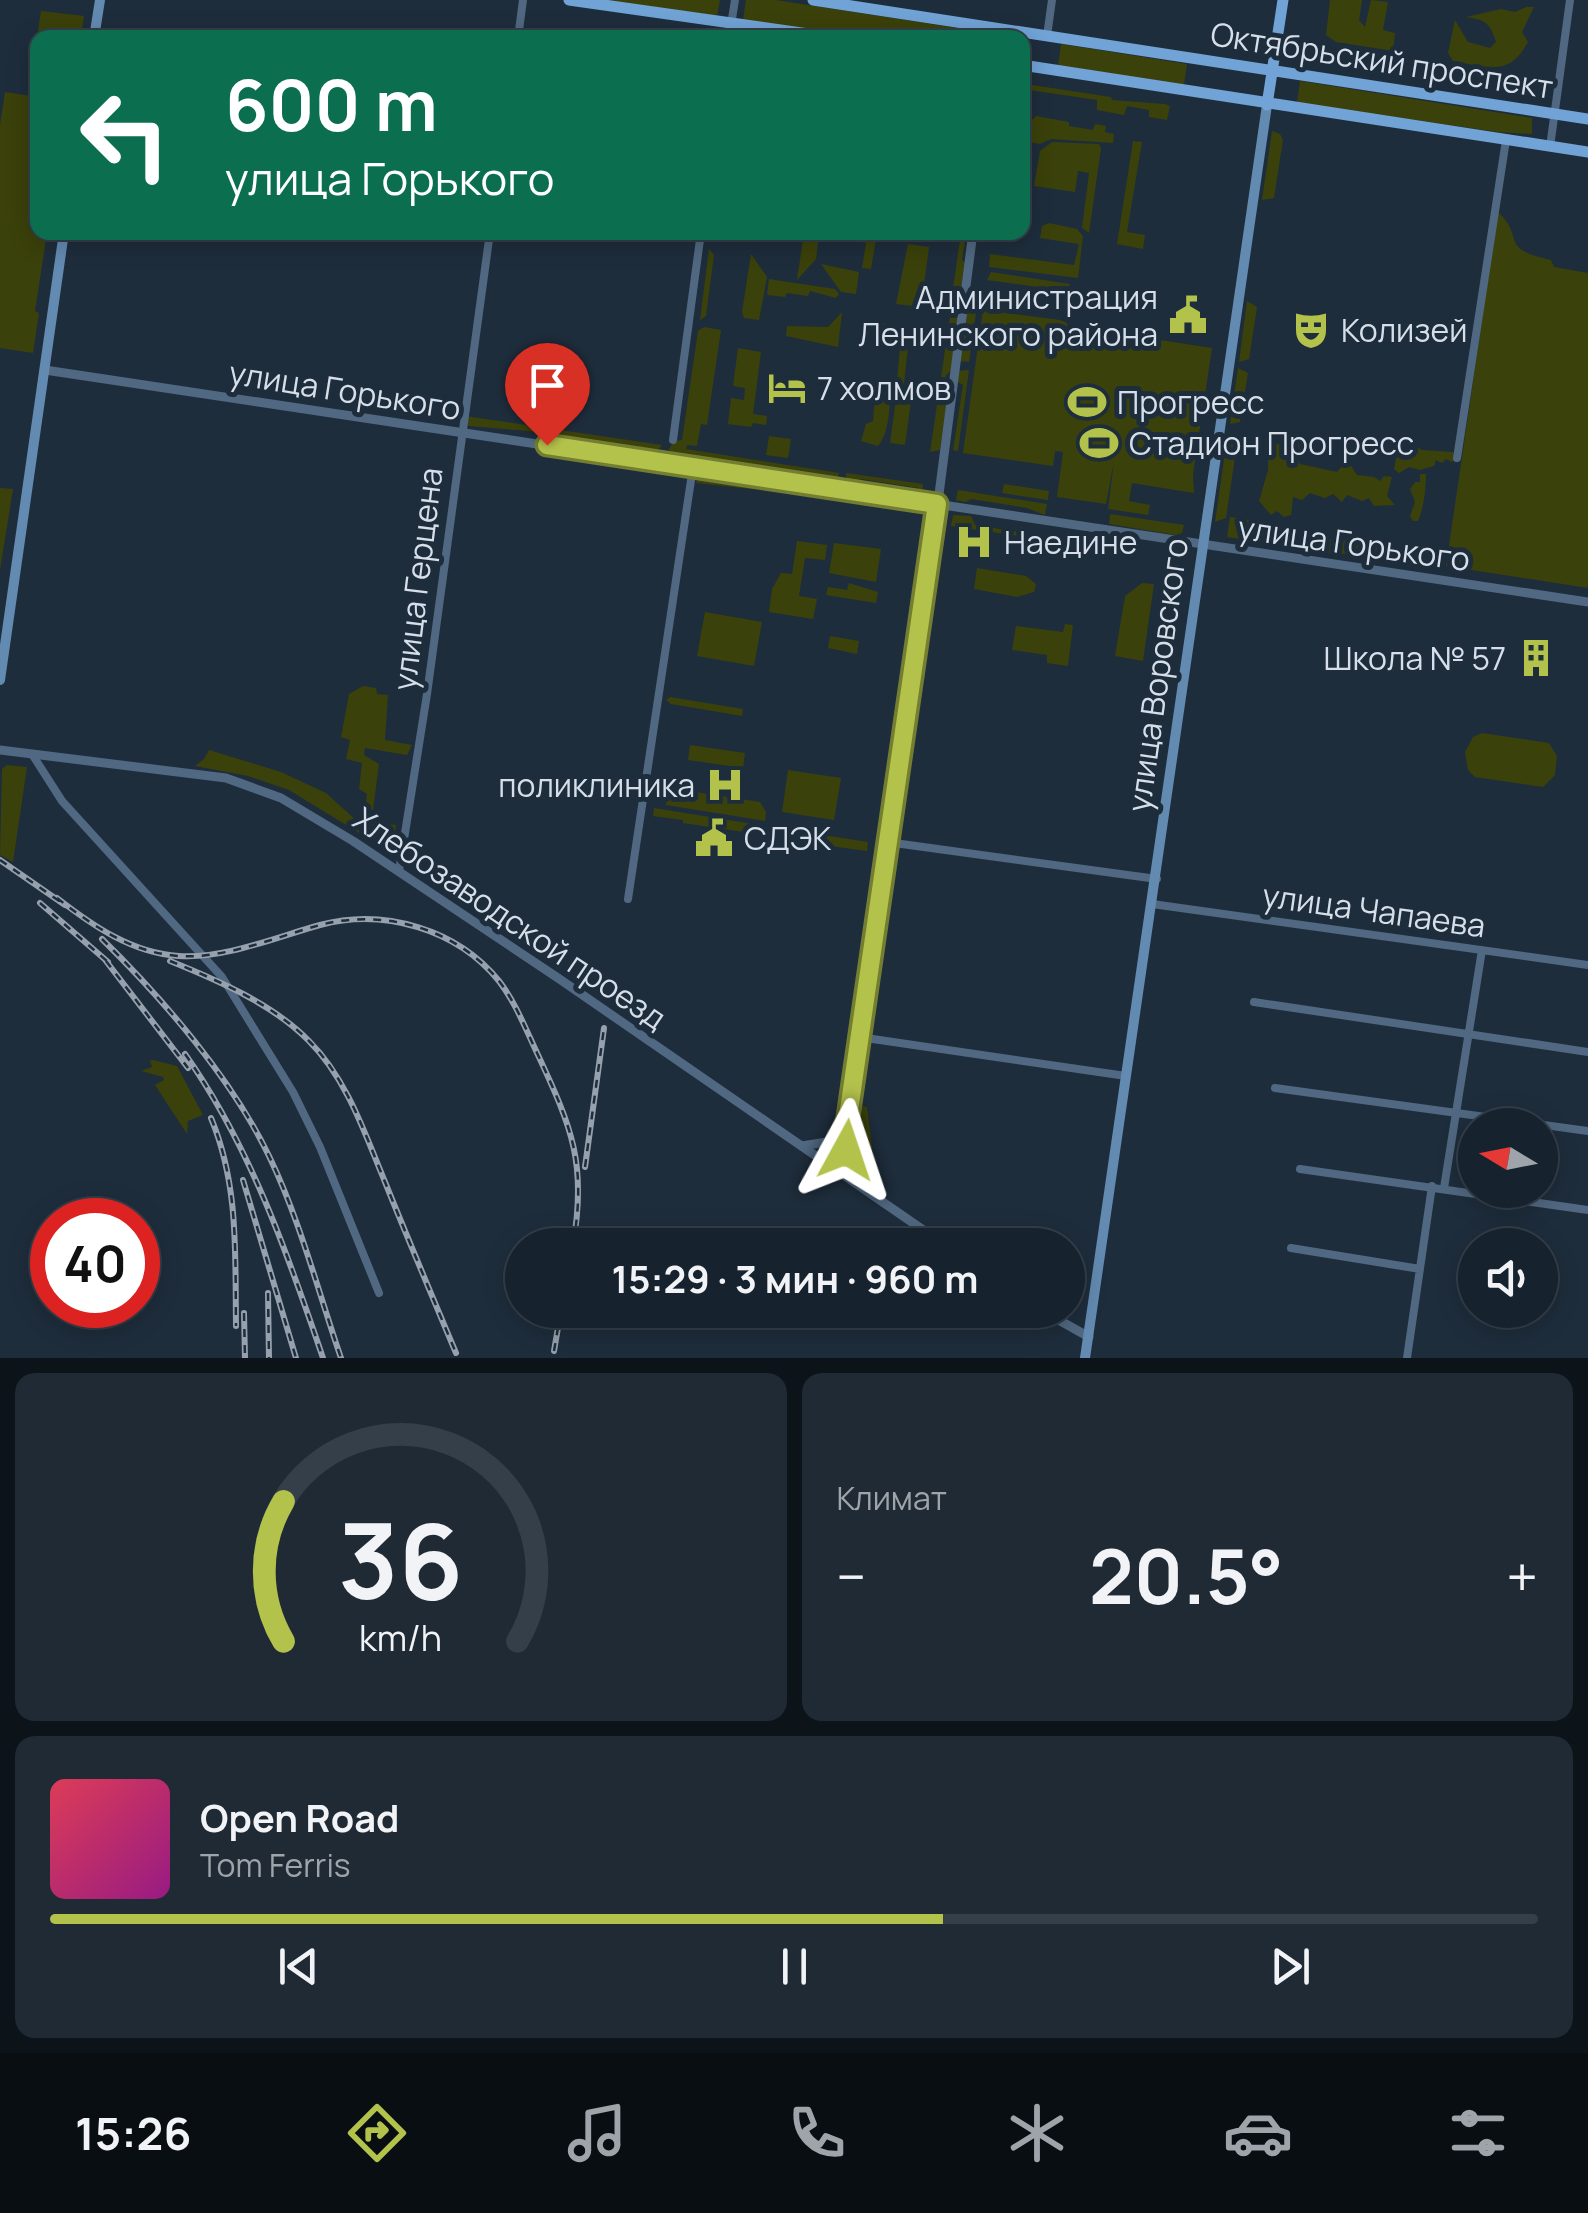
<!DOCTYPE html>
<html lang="ru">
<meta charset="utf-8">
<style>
body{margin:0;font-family:Manrope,sans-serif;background:#1f2a35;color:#f1f3f6;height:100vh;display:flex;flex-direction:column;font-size:38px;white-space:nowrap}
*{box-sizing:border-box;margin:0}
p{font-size:32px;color:#9ea4aa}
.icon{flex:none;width:55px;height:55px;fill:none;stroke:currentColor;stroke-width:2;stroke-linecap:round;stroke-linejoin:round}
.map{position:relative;height:1358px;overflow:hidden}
.panel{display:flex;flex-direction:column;gap:15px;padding:15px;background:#0c1319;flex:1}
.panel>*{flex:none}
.guide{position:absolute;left:30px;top:30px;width:1000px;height:210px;border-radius:20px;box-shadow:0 5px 25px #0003,0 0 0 2px #353f49;background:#0b6e4f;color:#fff;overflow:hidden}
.needle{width:65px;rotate:280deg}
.buttons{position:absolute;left:1458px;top:1108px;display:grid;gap:20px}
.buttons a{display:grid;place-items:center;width:100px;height:100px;border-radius:50%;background:#16222d;box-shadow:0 5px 25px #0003,0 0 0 2px #353f49;font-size:50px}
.speed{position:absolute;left:30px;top:1198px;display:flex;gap:20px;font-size:50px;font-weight:700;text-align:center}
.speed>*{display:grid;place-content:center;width:130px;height:130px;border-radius:50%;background:#16222d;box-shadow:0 5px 25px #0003,0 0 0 2px #353f49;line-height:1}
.speed .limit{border:15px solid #d22;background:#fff;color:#111}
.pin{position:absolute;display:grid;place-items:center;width:85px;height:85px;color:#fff;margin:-102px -42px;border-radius:50% 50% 50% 0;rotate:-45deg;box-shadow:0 0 10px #0007}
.pin .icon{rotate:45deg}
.me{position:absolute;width:110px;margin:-55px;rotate:5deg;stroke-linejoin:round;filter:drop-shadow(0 0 8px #0008)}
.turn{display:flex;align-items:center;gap:35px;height:210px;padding:0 30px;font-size:45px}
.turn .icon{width:130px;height:130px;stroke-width:2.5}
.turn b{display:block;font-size:70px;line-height:85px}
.big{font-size:75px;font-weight:700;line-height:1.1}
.panel .tile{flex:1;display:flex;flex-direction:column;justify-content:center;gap:15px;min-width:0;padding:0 35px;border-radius:20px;background:#1f2a35}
.panel .dial{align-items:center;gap:0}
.dial svg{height:260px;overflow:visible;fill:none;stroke:#353f49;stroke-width:7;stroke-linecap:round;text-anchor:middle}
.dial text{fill:#f1f3f6;stroke:none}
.song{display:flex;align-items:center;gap:30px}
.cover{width:120px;height:120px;border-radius:15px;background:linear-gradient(135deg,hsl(350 70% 55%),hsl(310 70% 35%))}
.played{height:10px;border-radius:5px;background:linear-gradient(90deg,#b3c24b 60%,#353f49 60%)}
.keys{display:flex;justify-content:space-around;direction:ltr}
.heat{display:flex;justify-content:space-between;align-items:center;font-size:55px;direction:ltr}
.panel .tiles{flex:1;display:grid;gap:15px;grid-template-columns:1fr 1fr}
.tile:last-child{grid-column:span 2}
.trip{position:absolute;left:505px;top:1228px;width:580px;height:100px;border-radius:50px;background:#16222d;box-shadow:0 5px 25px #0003,0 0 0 2px #353f49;font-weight:700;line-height:100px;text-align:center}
.menu{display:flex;height:160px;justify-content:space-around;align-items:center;background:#090e12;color:#9ea4aa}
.menu .icon{width:70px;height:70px}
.menu .active{color:#b3c24b}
.menu b{font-size:45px;color:#f1f3f6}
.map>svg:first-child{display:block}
.green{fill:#3b410a}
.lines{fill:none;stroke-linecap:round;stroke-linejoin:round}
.minor{stroke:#506881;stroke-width:8}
.tertiary{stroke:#506881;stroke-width:9}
.secondary{stroke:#638ab1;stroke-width:10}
.primary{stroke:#71a3d6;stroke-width:11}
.rail-casing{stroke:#96a1ad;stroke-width:6}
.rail{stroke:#1e2d3c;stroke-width:2.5;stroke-dasharray:8;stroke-linecap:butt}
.route-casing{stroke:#747e31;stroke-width:25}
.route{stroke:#b3c24b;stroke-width:18}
.labels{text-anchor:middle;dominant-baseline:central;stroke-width:10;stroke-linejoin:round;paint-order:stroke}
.street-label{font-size:32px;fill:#d6dfe9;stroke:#1e2d3c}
.poi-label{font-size:32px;fill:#d6dfe9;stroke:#1e2d3c;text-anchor:start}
</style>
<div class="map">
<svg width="1588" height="1358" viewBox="0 0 1588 1358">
<rect width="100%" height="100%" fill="#1e2d3c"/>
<path class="green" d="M604,0H720L717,16Z
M746,0H776L983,32L982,38H863L743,20Z
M1330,0H1362L1359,20L1365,27L1371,0L1388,2L1383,30L1395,33L1393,51L1336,42L1326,35Z
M1526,7H1534L1522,32L1528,42C1509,78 1487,67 1453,61L1448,53L1455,20L1468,42L1490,48L1496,42C1490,23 1486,20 1466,17L1501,9L1515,12Z
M41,11L84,16L81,37L38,38L37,93L29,92Z
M1061,44L1187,64L1184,85L1058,66Z
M1300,81L1532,118V134L1498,132L1297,103Z
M1032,85L1111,97L1112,100L1165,104L1170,106L1167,120L1149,117V110L1127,106L1124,115L1097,110V100L1029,90Z
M5,92L37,97L38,232L47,233L35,311L39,313L33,353L0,348V125Z
M1036,116L1069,122V126L1093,130L1095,124L1106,126L1105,132L1114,134L1113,143L1051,139L1040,144L1029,142L1031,121Z
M1272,131L1280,134L1283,140L1274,198L1262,200Z
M1133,141L1142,142L1127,232L1145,235L1143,249L1117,244Z
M1052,142L1099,144L1101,148L1089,233L1082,228L1089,173L1078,171L1075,192L1034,186L1040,151Z
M1498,212C1526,238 1497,248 1551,260L1554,267L1588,273V588L1446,566Z
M1049,223L1077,229L1083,236L1078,278L989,267L990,254L1074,265L1079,244L1040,238L1042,226Z
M804,233L819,235L816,259L797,280Z
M824,233H877L871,269L862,268L866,243L823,235Z
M961,233H968L969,236L965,241L962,260L965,263L957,310L950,309Z
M908,244L929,247L921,307L896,304Z
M709,249L714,255L706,316L700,320Z
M751,254L767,277L759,320L744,318L742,312Z
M821,264L859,272L856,294L841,292Z
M991,272L1070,284L1069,291L987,280Z
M769,279L835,289L839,294L836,298L810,291L808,296L787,293L785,297L767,295Z
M1247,301L1257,307L1249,359L1239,362Z
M983,310L1060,320L1067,323L1068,333L1118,340L1120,336L1139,340L1140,337L1212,348L1193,474L1194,493L1132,483L1129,501L1150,505L1148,515L1108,509L1114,461L1106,504L1057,497L1063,452L1055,451L1053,466L963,453Z
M966,311L976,313L969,362L960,361Z
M842,312L838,347L786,336L787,326L828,327Z
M950,316L958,318L951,371L946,375L945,384L949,388L940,450L930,452Z
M862,321L888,324L896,329L910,328L904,384L910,388L907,396L896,393L900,347L884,344L879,338L887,340L885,333L875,335Z
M704,327L721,330L707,425L701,424L697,446L687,445L686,449L839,473L837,483L670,455L669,449L674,441L682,440L698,331Z
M738,348L761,352L753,414L767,416L766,425L753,423L751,427L728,424L731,398L744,400L745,388L733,386Z
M1238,368L1248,373L1240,422L1230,424Z
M969,370L958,451L953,450L963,385L956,381L958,371Z
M885,387H891C889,407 890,432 878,446L861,441L866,424L873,421L875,395Z
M896,399L911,401L905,445L890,443Z
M465,416L662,445L654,455L546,439L540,432L469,426L465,424Z
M1228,432L1238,437L1226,518L1215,522Z
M769,436L791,439L788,458L766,455Z
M1303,436V455L1297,459L1300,464L1337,472L1347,460L1357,475L1374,477L1380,481L1384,476L1392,477L1387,496L1395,505L1374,506L1369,498L1362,501L1347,495L1342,502L1333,494L1325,498L1310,493L1302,500L1293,497L1291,515L1284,517L1277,511L1271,515L1259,501L1268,470V439L1285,448L1294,438Z
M1407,442L1422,450L1453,452L1455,459L1452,462L1446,459L1442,463L1436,460L1434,466L1420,470L1409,467L1399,473L1394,469L1396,458L1411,454Z
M846,473L923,484L922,495L918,488L861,479L855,485L847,483Z
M1420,474H1426C1426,489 1424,507 1418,521H1413L1410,516L1415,502L1410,489L1415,482H1420Z
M706,476L797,489L796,494L696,483L699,477Z
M1004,484L1049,491L1048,500L1002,493Z
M0,488L13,489L0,570Z
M958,490L1047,504L1045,515L1027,508L971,499L966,502L956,500Z
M1110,514L1184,525L1182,533L1176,535L1109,524Z
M953,515L971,516L975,525L1073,541L1079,534L1082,535L1085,546L951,526Z
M1230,517L1257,521L1254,541L1227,537Z
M1306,532L1320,538L1350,541L1361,547L1363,553L1333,554L1275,546L1276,535L1297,538Z
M797,541L827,545L825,560L805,558L799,596L817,599L813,619L769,612L772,589L781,573L792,574Z
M834,543L881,549L876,582L829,573Z
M1374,543L1380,549L1417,555L1418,564L1377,559L1372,556Z
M977,568L1026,576L1036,584L1034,592L1017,597L974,589Z
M849,583L878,592L876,603L826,595L828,587L847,590Z
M1142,583L1154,584L1143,661L1115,656L1125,596Z
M705,612L762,622L754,666L697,656Z
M1065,624L1073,625L1068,666L1047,663V655L1012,650L1016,626L1063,632Z
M830,636L859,641L857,654L828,648Z
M363,686L376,688L377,694L388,695L385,740L412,745L407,755L365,748L364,755L379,764L373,810L365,809L367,794L359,789L362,763L346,759L350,740L341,737L349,694Z
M670,697L743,709L742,716L671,704L666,700Z
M1482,733L1549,743L1557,756L1555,775L1543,787L1475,777L1468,770L1465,752L1473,737Z
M690,745L745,753L743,768L688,760Z
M209,750L281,772L326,793L357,821L396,825L394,849L387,850L289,790L248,776L195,766L204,759Z
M7,765L27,767L13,862L0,855L2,769Z
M788,770L841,778L834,820L782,812Z
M669,788L760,802L766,812L765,821L666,805Z
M654,808L765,826L764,835L683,823V820L653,816Z
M772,827L868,842L867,851L770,838Z
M153,1060L177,1066L203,1115L188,1121L187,1134L155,1085L164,1080L163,1077L141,1071L152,1067L150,1061Z
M854,1104L867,1107L874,1163L854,1167L851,1145Z"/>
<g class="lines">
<path class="minor" d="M1047,36L1052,0
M518,38L523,0
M729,38L735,0
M1550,147L1570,0
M673,440L701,232
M1457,458L1506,140
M32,754L62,801L222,977L293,1092L320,1147L379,1293
M887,842L1157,879
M399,871L427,694L490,232
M628,899L693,467
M1152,904L1588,965
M1254,1002L1588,1052
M859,1037L1126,1076
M1275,1088L1588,1131
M1300,1169L1588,1210
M1444,1188L1482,950
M1291,1248L1420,1269
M1407,1358L1432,1186"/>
<path class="tertiary" d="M45,370L1588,602
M0,750L226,778L281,798L353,841L558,978L945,1245
M802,1146L833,1141L846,1131
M857,1184L848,1163L846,1131L935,525L973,232
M1041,1310L1089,1337"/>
<path class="secondary" d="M94,38L100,0
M0,680L64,232
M1085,1358L1267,105"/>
<path class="primary" d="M569,0L837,38
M813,0L1588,119
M1022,65L1588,152
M1267,105L1283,0"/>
<g class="rail-casing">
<path id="rail" d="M0,860L65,905
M57,898C93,926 132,953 179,956C225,959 276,937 320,925C384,908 457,929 499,981C516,1003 526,1030 538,1055C572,1128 587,1164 573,1245
M40,903L108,962
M102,939C163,999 232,1079 269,1156C300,1220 318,1291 341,1358
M106,961L188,1068
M170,961C217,980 273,1004 309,1041C347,1079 365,1134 385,1182C408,1239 432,1296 456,1353
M185,1054C250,1146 287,1252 323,1358
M211,1118C239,1185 235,1254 236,1326
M585,1167L604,1028
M243,1180L296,1358
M268,1293L269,1358
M244,1313L245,1358
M554,1351L561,1310"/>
</g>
<use href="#rail" class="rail"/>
</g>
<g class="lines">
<g class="route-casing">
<path id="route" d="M547,445L937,504L846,1131V1150"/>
</g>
<use href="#route" class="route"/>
</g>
<defs>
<g id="civic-bare" transform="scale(3)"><path d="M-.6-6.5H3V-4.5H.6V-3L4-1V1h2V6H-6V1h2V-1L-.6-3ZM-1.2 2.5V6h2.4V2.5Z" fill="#b3c24b" stroke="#1e2d3c" stroke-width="2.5" paint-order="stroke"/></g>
<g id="theatre-bare" transform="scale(3)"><path d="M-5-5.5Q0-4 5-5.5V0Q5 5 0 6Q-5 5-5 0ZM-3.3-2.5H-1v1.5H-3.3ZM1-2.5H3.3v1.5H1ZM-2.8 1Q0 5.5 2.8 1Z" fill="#b3c24b" stroke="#1e2d3c" stroke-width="2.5" paint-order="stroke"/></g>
<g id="hotel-bare" transform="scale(3)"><path d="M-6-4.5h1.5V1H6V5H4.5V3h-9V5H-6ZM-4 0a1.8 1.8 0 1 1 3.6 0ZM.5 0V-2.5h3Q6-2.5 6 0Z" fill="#b3c24b" stroke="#1e2d3c" stroke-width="2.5" paint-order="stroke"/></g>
<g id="stadium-bare" transform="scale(3)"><path d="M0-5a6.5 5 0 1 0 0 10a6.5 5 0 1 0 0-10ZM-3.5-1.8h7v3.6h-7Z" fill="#b3c24b" stroke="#1e2d3c" stroke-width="2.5" paint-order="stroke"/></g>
<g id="hospital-bare" transform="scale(3)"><path d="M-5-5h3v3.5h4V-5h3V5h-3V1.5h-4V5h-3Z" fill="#b3c24b" stroke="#1e2d3c" stroke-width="2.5" paint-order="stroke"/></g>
<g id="building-bare" transform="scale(3)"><path d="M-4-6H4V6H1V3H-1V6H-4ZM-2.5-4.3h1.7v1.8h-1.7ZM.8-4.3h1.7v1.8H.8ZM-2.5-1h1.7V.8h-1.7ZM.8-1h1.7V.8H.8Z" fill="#b3c24b" stroke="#1e2d3c" stroke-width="2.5" paint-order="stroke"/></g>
</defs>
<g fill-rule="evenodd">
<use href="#civic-bare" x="1188" y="315"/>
<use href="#theatre-bare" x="1311" y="330"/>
<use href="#hotel-bare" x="787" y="388"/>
<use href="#stadium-bare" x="1087" y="402"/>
<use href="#stadium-bare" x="1099" y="443"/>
<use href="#hospital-bare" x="974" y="542"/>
<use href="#building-bare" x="1536" y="658"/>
<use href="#hospital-bare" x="725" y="785"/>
<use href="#civic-bare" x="714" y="838"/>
</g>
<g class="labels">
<g class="street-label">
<text transform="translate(1382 60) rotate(9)">Октябрьский проспект</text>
<text transform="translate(345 390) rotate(9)">улица Горького</text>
<text transform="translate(1354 543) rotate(8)">улица Горького</text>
<text transform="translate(417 579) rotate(-83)">улица Герцена</text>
<text transform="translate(1157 675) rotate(-82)">улица Воровского</text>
<text transform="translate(1374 910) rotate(8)">улица Чапаева</text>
<text transform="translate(510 918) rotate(34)">Хлебозаводской проезд</text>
</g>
<g class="poi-label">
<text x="1158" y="297" text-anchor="end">Администрация<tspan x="1158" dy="37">Ленинского района</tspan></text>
<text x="1341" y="330">Колизей</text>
<text x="817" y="388">7 холмов</text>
<text x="1117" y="402">Прогресс</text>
<text x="1129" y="443">Стадион Прогресс</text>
<text x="1004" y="542">Наедине</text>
<text x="1506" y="658" text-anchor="end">Школа № 57</text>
<text x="695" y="785" text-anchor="end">поликлиника</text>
<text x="744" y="838">СДЭК</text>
</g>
</g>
</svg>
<div class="buttons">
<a><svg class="needle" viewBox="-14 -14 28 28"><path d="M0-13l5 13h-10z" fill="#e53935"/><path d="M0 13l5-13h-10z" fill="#9ea4aa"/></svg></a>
<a><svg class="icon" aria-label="sound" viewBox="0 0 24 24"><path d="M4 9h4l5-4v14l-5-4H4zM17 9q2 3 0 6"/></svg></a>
</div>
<div class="speed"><div class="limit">40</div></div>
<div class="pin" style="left:547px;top:445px;background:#d93025"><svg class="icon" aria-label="arrive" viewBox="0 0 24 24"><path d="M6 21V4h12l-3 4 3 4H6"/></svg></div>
<svg class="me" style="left:846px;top:1150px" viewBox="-20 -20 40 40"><path d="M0-17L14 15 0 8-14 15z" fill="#b3c24b" stroke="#fff" stroke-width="4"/></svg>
<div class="trip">15:29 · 3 мин · 960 m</div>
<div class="guide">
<div class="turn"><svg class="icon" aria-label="left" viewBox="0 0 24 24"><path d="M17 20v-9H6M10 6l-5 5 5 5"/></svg><div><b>600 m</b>улица Горького</div></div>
</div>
</div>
<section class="panel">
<div class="tiles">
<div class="tile dial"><svg viewBox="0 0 100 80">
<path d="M14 69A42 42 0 1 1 86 69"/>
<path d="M14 69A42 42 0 0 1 14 26" stroke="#b3c24b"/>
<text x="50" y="56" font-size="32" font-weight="700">36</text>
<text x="50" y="72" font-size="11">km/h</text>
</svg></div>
<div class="tile"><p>Климат</p>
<div class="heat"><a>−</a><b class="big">20.5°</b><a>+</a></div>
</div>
<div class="tile">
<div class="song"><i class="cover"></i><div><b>Open Road</b><p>Tom Ferris</p></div></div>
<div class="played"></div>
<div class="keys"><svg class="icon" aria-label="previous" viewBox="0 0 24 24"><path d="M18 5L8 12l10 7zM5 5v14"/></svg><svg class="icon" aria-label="pause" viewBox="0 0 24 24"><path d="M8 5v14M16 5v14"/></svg><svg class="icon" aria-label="next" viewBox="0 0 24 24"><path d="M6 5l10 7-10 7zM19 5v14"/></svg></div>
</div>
</div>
</section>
<nav class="menu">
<b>15:26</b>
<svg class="icon active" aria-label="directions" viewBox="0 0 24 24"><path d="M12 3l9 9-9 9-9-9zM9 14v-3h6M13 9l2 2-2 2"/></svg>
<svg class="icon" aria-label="music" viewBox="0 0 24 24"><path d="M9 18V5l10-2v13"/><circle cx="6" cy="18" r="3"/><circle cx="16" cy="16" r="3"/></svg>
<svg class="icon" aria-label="phone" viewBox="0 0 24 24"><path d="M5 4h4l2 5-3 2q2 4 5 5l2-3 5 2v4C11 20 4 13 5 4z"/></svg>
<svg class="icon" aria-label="climate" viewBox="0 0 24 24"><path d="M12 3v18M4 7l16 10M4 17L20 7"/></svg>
<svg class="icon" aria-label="car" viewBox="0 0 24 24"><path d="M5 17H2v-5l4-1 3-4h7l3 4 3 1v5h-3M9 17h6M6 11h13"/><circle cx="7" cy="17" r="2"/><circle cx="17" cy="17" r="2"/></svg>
<svg class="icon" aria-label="filters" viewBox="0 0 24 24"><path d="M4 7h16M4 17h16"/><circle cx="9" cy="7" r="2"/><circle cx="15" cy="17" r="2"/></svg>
</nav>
